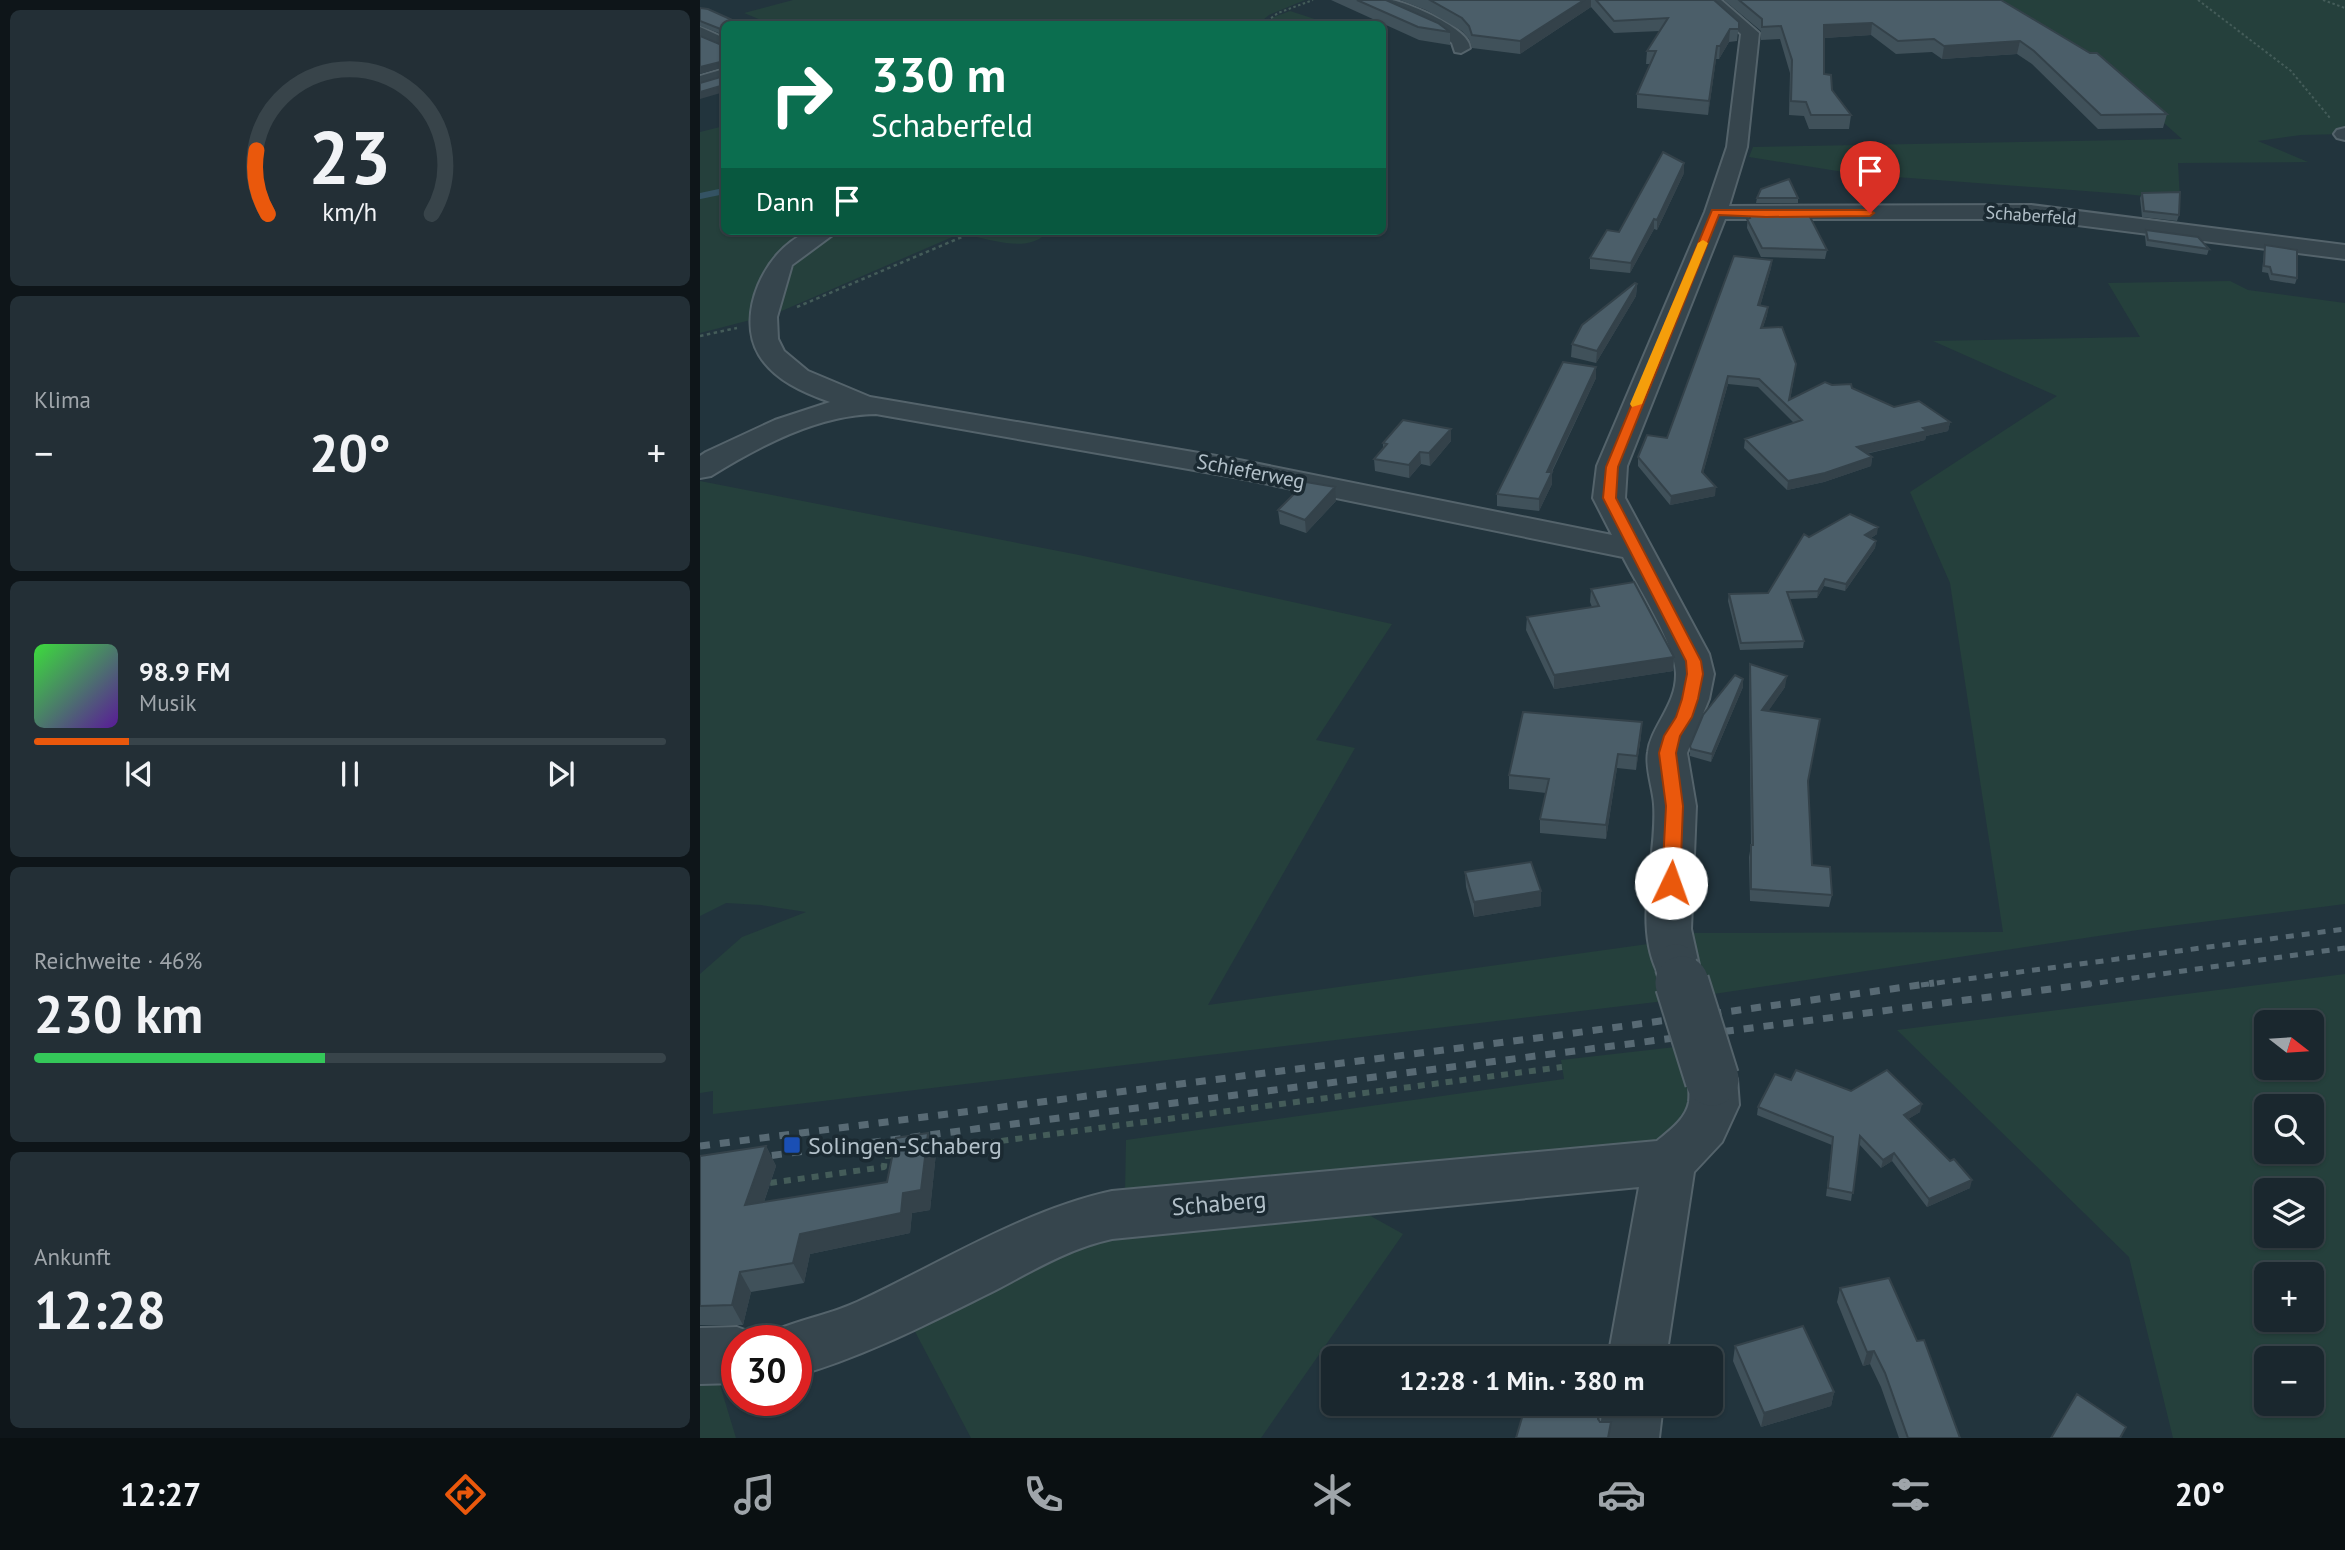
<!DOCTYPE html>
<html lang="de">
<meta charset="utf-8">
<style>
body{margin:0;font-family:"PT Sans",sans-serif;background:#232f36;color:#f1f3f6;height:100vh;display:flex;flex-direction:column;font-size:26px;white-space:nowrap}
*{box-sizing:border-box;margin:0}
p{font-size:23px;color:#9fa5aa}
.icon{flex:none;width:38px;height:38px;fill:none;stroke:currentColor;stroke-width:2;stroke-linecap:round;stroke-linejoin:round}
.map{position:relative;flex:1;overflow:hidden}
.sheet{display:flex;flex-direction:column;gap:10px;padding:10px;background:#0e1519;width:700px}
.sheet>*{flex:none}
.top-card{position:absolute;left:21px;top:21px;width:665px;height:214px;border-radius:10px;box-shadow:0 2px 5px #0004,0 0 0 2px #38444a;background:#0b6e4f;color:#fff;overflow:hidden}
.needle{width:46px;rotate:107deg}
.tools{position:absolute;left:1554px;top:1010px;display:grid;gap:14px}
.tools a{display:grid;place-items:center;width:70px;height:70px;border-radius:10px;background:#1a272e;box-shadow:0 2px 5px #0004,0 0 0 2px #38444a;font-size:35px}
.speed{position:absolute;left:21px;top:1325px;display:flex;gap:14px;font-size:35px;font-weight:700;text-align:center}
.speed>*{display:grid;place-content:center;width:91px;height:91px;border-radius:50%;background:#1a272e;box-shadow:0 2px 5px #0004,0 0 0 2px #38444a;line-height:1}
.speed .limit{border:10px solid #d22;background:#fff;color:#111}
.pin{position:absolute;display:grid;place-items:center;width:60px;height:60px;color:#fff;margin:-72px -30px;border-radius:50% 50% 50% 0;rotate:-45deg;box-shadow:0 0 7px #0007}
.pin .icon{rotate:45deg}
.me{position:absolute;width:77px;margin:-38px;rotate:3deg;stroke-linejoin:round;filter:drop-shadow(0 0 5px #0008)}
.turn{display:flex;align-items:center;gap:24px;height:147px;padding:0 35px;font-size:32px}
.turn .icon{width:91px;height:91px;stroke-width:2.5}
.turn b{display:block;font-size:49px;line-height:60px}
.then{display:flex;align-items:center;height:66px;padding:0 35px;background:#0003;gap:14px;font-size:26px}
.big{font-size:52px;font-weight:700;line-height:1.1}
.sheet .tile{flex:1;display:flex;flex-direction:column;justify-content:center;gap:10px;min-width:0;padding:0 24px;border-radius:10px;background:#232f36}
.sheet .dial{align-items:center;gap:0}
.dial svg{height:182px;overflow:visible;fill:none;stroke:#38444a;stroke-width:7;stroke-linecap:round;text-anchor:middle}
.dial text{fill:#f1f3f6;stroke:none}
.song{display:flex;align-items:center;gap:21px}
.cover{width:84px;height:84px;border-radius:10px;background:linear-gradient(135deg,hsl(120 70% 55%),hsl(270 70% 35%))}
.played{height:7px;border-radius:4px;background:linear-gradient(90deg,#ea580c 15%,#38444a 15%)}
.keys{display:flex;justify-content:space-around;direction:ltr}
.heat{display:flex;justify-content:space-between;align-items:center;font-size:38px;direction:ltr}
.charge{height:10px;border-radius:5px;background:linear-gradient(90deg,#34c759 46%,#38444a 0)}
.trip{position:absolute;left:621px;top:1346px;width:402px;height:70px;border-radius:10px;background:#1a272e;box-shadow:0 2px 5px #0004,0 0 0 2px #38444a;font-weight:700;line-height:70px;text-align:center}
.menu{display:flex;height:112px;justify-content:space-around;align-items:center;background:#0a1012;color:#9fa5aa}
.menu .icon{width:49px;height:49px}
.menu .on{color:#ea580c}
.menu b{font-size:32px;color:#f1f3f6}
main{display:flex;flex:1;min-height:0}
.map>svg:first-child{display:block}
.green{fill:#25403c;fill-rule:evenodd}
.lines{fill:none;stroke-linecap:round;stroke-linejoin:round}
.stream{stroke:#345363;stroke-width:6}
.minor-casing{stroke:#54636b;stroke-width:4}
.path-far2{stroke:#445c59;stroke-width:2;stroke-dasharray:2.5 2.5;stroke-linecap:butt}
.path-far1{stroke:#445c59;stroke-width:2.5;stroke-dasharray:3.5 3.5;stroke-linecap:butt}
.path{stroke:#445c59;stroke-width:6;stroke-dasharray:7 7;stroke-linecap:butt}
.minor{fill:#36454d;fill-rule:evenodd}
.rail-far1{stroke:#586a74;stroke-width:5;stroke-dasharray:8 8;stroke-linecap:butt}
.rail{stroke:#586a74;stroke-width:7;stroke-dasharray:10 10;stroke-linecap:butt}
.minor-bridge-far1-casing{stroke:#54636b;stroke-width:45;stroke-linecap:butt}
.minor-bridge-casing{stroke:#54636b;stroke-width:57;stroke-linecap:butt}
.minor-bridge-far1{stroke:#36454d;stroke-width:41}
.minor-bridge{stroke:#36454d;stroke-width:53}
.wall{fill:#40515a}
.shaded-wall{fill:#34424a}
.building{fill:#4b5e69;stroke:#34424a;stroke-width:2}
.route{fill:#ea580c;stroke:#983908;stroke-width:2}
.slow{fill:#f59e0b}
.transit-dot{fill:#1a4fb4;stroke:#1b2a32;stroke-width:2.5}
.labels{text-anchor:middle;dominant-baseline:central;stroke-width:7;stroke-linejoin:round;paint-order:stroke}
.far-street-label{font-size:18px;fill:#b2c0c9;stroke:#1b2a32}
.street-label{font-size:21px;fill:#b2c0c9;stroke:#1b2a32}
.near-poi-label{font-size:24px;fill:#b2c0c9;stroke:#1b2a32;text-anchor:start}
.near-street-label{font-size:24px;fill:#b2c0c9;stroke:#1b2a32}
</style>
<main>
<section class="sheet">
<div class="tile dial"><svg viewBox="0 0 100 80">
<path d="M14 69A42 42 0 1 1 86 69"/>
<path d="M14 69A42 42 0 0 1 9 41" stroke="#ea580c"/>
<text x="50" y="56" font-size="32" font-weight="700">23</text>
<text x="50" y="72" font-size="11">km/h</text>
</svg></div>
<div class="tile"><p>Klima</p>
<div class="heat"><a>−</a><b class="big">20°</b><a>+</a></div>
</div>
<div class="tile">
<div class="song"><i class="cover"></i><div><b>98.9 FM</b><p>Musik</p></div></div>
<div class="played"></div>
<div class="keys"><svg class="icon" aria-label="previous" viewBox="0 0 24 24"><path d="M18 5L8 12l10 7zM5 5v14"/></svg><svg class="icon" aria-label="pause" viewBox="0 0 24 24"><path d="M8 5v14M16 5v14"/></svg><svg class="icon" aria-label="next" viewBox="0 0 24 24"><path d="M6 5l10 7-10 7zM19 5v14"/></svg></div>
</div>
<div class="tile"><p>Reichweite · 46%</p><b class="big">230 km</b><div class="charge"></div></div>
<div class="tile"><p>Ankunft</p><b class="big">12:28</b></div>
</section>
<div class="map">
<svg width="1645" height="1438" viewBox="0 0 1645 1438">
<rect width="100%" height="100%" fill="#22343d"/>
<path class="green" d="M93,0H605L569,15L558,24H71L44,13Z
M1286,0H1645V134L1601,135L1558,141L1608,162L1478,163L1480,200L1425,194L1156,174L1049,157L1053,147L1482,139L1395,62Z
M590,11L630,24H567L574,17Z
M24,126V231H266L77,313L0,333V132Z
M284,231H349C330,253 297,241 272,236Z
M1530,281L1548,290L1645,303V904L1438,930L1007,995L989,933L1303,932L1250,583L1210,492L1357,396L1233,341L1440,337L1408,283Z
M0,481L379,555L692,624L616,740L655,748L508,1005L948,944L968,976L973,1000L13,1114V1091L0,1093V974L42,937L106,912L61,905L26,903L0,916Z
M1645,974V1438H1473L1429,1257L1197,1030ZM1566,1022H1612V1068H1566ZM1566,1106H1612V1152H1566ZM1566,1190H1612V1236H1566ZM1566,1274H1612V1320H1566ZM1566,1358H1612V1404H1566Z
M993,1045L990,1116L972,1140L425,1194L426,1140L864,1079L861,1060Z
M539,1211L667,1214L703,1234L561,1438H271L210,1322L420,1225Z
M0,1378L20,1385L36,1438H0Z"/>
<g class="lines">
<path class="stream" d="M0,196L24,191"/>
<g class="minor-casing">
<path id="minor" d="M670,0C677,0 686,0 692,0C711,4 770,29 770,48L761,53L755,52L752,43L740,33L672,3Z
M1003,0H1021L1059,33L1047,147L1029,206L1331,205L1645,245V259L1331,219H1025L927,466L925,498L1009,654L1014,674L1009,699L987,753L996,806L991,929L999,965L992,977L976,982L960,977C931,925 958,860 954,804C953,788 945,768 948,752C951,726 977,705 976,673C975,644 937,585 923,557L534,477L176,414C117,415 60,446 11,476L0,478V456L6,452L75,420L130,402C104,393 74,380 59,355C35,315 65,250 106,233C115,229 128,231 138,231L92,265L77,317L78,339L84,351L108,371L170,397L534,459L912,535L893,498L897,466L1005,212L1027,147L1041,34Z
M0,27L24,38V50L0,39Z
M24,69V81L0,88V76Z
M1645,128V140L1637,138L1634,134L1637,130Z
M1012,1059L1030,1065L1037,1079L1039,1105L1022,1142L994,1172L966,1358H908L939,1187L412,1239C370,1248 332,1271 294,1291C229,1323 166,1356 96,1376V1340H71L76,1330C102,1319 131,1314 157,1302C239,1264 324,1210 412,1191L957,1141C969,1131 986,1119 989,1102C991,1085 985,1083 994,1065Z
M37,1327L58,1335L60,1340H37V1383L0,1384V1328Z
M903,1404H963L959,1438H899Z"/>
</g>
<path class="path-far2" d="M1498,0L1591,71L1630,118
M1623,0L1645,8
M563,24L578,13L613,0"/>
<path class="path-far1" d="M97,307L276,231
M0,336L37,328"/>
<path class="path" d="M232,1150L862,1067
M70,1183L184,1167L185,1156L195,1155"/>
<use href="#minor" class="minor"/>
<path class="rail-far1" d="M1221,985L1645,929
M1384,985L1645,948"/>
<path class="rail" d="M0,1146L860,1035L1234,983
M52,1158L1397,983"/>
<g class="minor-bridge-far1-casing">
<path id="minor-bridge-far1" d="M976,965L982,985"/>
</g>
<g class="minor-bridge-casing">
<path id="minor-bridge" d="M982,983L1012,1079"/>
</g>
<use href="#minor-bridge-far1" class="minor-bridge-far1"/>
<use href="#minor-bridge" class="minor-bridge"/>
</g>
<path class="wall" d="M631,0H686L750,32V45L719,40Z
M700,0H1014L1039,22L1037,41L1029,42L1019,59H1016L1008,115L937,108V94L951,64H946L947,51L960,31L914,33L891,7L820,54L772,48L769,39L762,31L726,10Z
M1024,0H1301L1467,114L1463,128L1398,129L1332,64L1317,54L1242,59L1232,52L1196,54L1171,35L1124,38V74L1132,90L1151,115L1149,129H1109L1104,116L1089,115L1090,73L1080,39L1061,40V31Z
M0,8L41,24L24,76V35L0,26Z
M984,173L957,230L954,229L930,273L890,269V258Z
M1442,193L1479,215L1477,221L1442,217L1440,198Z
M1057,198H1098V203H1056Z
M1048,213L1127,250L1125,259L1061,257L1047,228Z
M1446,230L1509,249L1507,255L1446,246L1445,236Z
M1565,245L1597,278L1595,284L1570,280L1568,273L1562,272L1564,251Z
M1072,260L1071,268L1060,306L1068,307L1067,315L1063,327L1095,372L1090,400L1132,385L1152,388L1194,407L1250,422L1248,431L1226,436L1225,440L1166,454L1172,457L1171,466L1124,482L1087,490L1044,448L1045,439L1094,423L1058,387L1028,384L1003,473L1015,496L970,505L938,466V457L967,438Z
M937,284L936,296L896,363L871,357L872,344Z
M896,367V378L852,472V484L839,511L797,506V494Z
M751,429V441L730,466L721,464L709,478L675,471L674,459L683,449V443Z
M636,501L606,533L580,524L578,510Z
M1177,534L1171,538L1176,541L1175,548L1145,591L1124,586L1117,598L1090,599L1104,641L1103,648L1040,650L1028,601L1029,594L1068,593L1109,537Z
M891,589L974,657L973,671L854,689L826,630L827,617L892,607L890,602Z
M1050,664L1085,687L1068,711L1108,783L1112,865L1132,895L1129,907L1050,901L1049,857L1051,845L1049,675Z
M1043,679V687L1011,762L990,756V746Z
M941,736L936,770L917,768L906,839L840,833V819L846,793L809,789V775Z
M765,872L841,891V906L774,917L766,887Z
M1091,1080L1151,1091L1220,1112L1208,1119L1250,1161L1270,1188L1227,1207L1192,1161L1181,1168L1159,1144L1151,1201L1126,1196L1132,1145L1057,1115L1058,1107Z
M228,1133L236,1153L230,1210L212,1213L210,1233L110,1254L104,1283L51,1292L43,1325H0V1156L66,1146L76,1166L64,1202L187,1182Z
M1140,1288L1260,1438H1199L1181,1387L1170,1364L1163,1366L1137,1302Z
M1035,1346L1134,1392L1131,1406L1061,1427L1033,1361Z"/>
<path class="shaded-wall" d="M884,0H891V7L820,54V41Z
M1172,23L1171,35L1123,38L1124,25Z
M1030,29L1029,42L1019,59L1020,46Z
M1320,41L1317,54L1242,59L1244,46Z
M1017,46L1016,59L1008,115L1009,101Z
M24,61V67L0,74V67Z
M24,85V92L0,99V92Z
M984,163V173L957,230V220Z
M954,219V229L930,273L931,263Z
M1072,260L1071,268L1058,314V305Z
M937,284L936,296L896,363L897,351Z
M1068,307L1067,315L1060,336L1061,328Z
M896,367V378L846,483L847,472Z
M1028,376V384L1001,481L1002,472Z
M1250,422L1248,431L1226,436L1225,440L1155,456L1157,447L1223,428Z
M751,429V441L730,466L729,453Z
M720,452L721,464L709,478V465Z
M1172,457L1171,466L1124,482L1087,490L1088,481Z
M852,472V484L839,511V499Z
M635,487L636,501L606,533L605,520Z
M1016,487L1015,496L970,505L971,496Z
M1178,527L1177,534L1164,542L1165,535Z
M1176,541L1175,548L1145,591L1146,584Z
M1125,579L1124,586L1117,598L1118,591Z
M974,657L973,671L854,689V675Z
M1087,676L1085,687L1061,722L1062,710Z
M1043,679V687L1011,762L1012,754Z
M942,722L941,736L936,770L937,756Z
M918,754L917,768L906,839V825Z
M841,891V906L774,917V902Z
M1222,1104L1220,1112L1202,1123L1204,1115Z
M228,1133L236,1153L230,1210L212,1213L210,1233L110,1254L104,1283L93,1263L100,1234L203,1193Z
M66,1146L76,1166L56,1225L45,1205Z
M1194,1153L1192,1161L1181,1168L1183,1160Z
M1272,1180L1270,1188L1227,1207L1229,1199Z
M40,1272L51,1292L43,1325L32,1305Z
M1174,1351L1170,1364L1163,1366L1167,1352Z
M1134,1392L1131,1406L1061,1427L1064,1413Z"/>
<path class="building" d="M657,0H686L738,23L750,32L718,27Z
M730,0H884L820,41L772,35L769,26L762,18Z
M896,0H1014L1039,22V29H1030L1020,46H1017L1009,101L937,94L956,51H947L968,18L914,21Z
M1039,0H1301L1390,53H1397L1467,114L1401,115L1334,51L1320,41L1244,46L1234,39L1198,41L1172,23L1124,25V74L1131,75L1132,90L1151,115H1111L1106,102L1091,101L1092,60L1081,26L1062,27V19Z
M0,8L8,9L41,24H24V85L0,92V83L24,76V61L0,67V36L24,46L23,30L0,21Z
M963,152L984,163L957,220L954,219L931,263L890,258L907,230L919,232Z
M1089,179L1098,198H1057L1061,189Z
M1480,192L1479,215L1444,211L1442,193Z
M1048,213H1108L1127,250L1062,248L1047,219L1050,218Z
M1446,230L1498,237L1509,249L1448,240Z
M1565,245L1597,250V278L1572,274L1570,267L1564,266Z
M1034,256L1072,260L1058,305L1068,307L1061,328L1082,327L1096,364L1089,400L1125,382L1132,385L1151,384L1152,388L1194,407L1219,401L1250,422L1223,428L1227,431L1157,447L1172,457L1125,473L1088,481L1045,439L1102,420L1059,379L1028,376L1002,472L1016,487L971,496L938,457L947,435L967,438Z
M935,283L937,284L897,351L872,344L882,325Z
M863,362L896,367L847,472H852L839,499L797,494Z
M703,420L751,429L729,453L720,452L709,465L674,459L687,444L683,443Z
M606,482L635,487L605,520L578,510Z
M1150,514L1178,527L1165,535L1176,541L1146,584L1125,579L1118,591L1087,592L1104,641L1041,643L1029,594L1068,593L1104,534L1109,537Z
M934,582L974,657L854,675L827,617L899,606L891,589Z
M1050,664L1087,676L1062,710L1120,719L1108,781L1112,865L1130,867L1132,895L1051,889V845H1053Z
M1035,675L1043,679L1012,754L991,749L990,746L1003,715Z
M823,712L942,722L937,756L918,754L906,825L840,819L849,779L809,775Z
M831,862L841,891L774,902L765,872Z
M1096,1070L1151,1091L1187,1070L1222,1104L1204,1115L1250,1161L1254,1159L1272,1180L1229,1199L1194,1153L1183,1160L1160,1136L1153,1193L1128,1188L1133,1137L1058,1107L1075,1074L1091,1080Z
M228,1133L221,1190L203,1193L201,1213L100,1234L93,1263L40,1272L32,1305L0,1306V1156L66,1146L45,1205L187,1182L196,1138Z
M1189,1278L1217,1341L1224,1340L1260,1438H1208L1185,1373L1174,1351L1167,1352L1140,1288Z
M1103,1326L1134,1392L1064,1413L1035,1346Z
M1377,1394L1426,1427L1420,1438H1351Z
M826,1404H899L898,1419L900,1422H911L908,1438H816Z"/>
<path class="route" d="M1012,210H1170L1174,213L1170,216L1066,217L1019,215L918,467L916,498L1001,661L1003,674L998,699L992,717L980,736L976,753L983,806L980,883L978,888H965L962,883L966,806L959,753L964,736L976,717L982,699L987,674L986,661L903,498L906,467Z"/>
<path class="slow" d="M1003,240L1008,243L942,404L932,407L930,404L998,243Z"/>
<rect class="transit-dot" x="83" y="1136" width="18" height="18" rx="3.5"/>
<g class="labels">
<g class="far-street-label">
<text transform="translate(1331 215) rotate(4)">Schaberfeld</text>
</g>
<g class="street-label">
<text transform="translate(551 471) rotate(11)">Schieferweg</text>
</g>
<g class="near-poi-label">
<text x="108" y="1145">Solingen-Schaberg</text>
</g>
<g class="near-street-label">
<text transform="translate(519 1203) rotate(-5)">Schaberg</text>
</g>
</g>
</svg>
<div class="tools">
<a><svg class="needle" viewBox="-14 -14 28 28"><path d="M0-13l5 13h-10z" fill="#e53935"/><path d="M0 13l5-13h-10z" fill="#9fa5aa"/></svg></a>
<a><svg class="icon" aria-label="search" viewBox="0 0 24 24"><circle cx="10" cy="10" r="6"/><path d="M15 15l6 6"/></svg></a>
<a><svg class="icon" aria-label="layers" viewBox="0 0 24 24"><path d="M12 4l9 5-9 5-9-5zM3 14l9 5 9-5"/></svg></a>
<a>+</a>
<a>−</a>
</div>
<div class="speed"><div class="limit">30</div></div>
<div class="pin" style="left:1170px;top:213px;background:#d93025"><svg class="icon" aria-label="arrive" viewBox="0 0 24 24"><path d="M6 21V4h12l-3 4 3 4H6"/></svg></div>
<svg class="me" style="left:971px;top:883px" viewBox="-20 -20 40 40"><circle r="19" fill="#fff"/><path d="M0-13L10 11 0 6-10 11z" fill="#ea580c"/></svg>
<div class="trip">12:28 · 1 Min. · 380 m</div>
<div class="top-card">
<div class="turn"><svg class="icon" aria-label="right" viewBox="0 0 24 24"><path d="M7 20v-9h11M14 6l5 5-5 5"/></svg><div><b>330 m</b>Schaberfeld</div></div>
<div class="then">Dann<svg class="icon" aria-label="arrive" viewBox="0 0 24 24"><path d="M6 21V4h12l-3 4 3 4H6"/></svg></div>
</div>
</div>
</main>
<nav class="menu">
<b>12:27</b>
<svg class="icon on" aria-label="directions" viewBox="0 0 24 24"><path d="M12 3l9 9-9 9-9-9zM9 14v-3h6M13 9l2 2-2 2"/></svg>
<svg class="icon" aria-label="music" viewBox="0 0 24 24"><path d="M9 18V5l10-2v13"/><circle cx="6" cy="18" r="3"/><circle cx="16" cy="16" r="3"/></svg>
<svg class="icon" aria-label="phone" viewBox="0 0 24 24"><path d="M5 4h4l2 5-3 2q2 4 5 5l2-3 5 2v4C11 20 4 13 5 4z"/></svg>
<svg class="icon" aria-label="climate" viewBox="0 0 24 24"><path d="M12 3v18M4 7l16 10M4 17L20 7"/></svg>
<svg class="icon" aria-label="car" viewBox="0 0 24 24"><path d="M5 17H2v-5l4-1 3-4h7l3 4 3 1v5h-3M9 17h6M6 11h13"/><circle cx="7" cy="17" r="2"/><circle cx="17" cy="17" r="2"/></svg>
<svg class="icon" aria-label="filters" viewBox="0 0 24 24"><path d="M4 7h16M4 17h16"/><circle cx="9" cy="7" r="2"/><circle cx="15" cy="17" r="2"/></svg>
<b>20°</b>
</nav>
